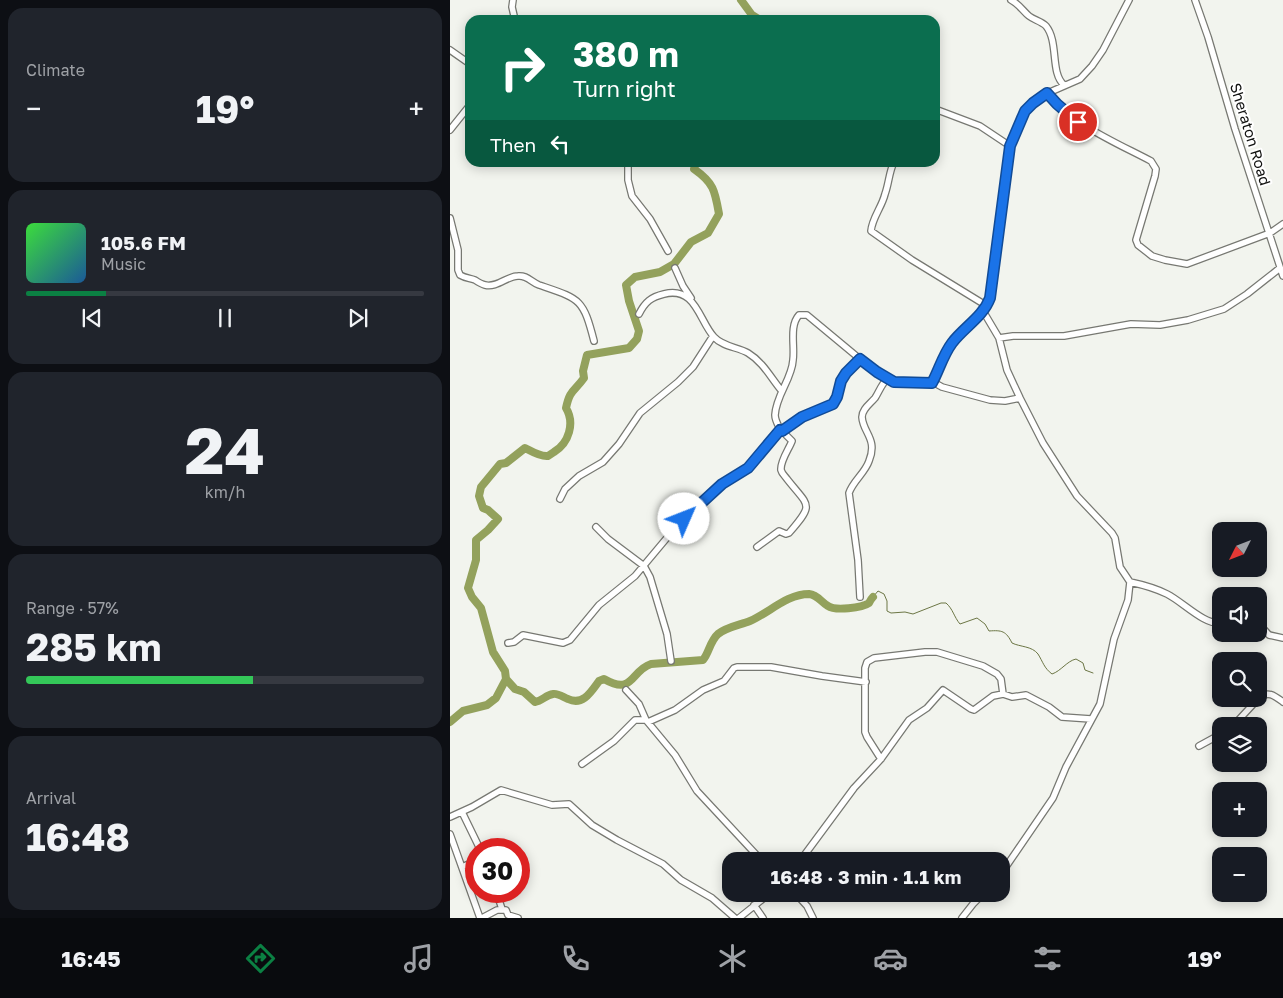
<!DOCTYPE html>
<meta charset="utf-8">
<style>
body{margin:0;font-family:"Golos Text",sans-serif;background:#20242c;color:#f1f3f6;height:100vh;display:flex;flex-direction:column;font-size:19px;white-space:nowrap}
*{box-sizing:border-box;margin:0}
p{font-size:16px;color:#9ea1a6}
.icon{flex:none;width:28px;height:28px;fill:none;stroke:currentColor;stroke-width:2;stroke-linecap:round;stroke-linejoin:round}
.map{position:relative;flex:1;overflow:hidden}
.side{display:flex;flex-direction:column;gap:8px;padding:8px;background:#0d0f14;width:450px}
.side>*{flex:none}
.banner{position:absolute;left:15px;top:15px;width:475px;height:152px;border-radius:15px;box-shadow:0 2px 12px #0003;background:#0b6e4f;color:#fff;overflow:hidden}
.needle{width:32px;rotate:228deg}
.controls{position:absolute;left:762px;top:522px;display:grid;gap:10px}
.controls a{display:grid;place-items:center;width:55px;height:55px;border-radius:10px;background:#171b24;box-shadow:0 2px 12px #0003;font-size:25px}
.speed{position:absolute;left:15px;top:838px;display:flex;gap:10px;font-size:25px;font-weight:700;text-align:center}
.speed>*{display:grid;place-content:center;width:65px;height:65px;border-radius:50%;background:#171b24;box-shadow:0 2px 12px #0003;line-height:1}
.speed .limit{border:8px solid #d22;background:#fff;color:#111}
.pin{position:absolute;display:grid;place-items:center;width:42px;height:42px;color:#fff;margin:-21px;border:2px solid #fff;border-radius:50%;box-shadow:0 1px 5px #0007}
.me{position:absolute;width:55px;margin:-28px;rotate:46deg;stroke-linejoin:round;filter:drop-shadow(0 0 4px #0008)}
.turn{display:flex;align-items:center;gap:18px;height:105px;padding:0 25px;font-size:22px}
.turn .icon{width:65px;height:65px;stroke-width:2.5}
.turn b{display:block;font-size:35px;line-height:42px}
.then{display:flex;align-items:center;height:48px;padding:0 25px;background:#0003;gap:10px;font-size:19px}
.big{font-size:38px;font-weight:700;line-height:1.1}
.side .widget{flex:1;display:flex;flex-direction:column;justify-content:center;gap:8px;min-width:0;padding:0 18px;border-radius:15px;background:#20242c}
.side .dial{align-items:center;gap:0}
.dial b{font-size:65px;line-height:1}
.song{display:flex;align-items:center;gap:15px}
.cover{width:60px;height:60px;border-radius:8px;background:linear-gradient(135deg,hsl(120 70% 55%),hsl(210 70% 35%))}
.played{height:5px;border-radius:2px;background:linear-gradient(90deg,#0b8043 20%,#363941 20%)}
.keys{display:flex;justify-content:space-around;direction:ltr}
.heat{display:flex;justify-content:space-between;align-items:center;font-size:28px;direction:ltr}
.charge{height:8px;border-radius:4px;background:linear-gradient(90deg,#34c759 57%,#363941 0)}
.trip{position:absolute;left:272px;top:852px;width:288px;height:50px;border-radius:15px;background:#171b24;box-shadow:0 2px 12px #0003;font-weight:700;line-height:50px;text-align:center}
.tab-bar{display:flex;height:80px;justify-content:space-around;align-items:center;background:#090b0e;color:#9ea1a6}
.tab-bar .icon{width:35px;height:35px}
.tab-bar .current{color:#0b8043}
.tab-bar b{font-size:22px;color:#f1f3f6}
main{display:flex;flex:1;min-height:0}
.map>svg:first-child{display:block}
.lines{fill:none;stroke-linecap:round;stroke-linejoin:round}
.stream{stroke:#6c7645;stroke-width:1}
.river{stroke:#93a15c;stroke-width:8}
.minor-casing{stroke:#777872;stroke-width:8}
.minor{stroke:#fff;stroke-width:5.5}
.route-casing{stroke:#114b97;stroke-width:12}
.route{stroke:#1a73e8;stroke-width:9}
.labels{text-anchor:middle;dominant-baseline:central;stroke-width:4;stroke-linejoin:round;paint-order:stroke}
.street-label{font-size:15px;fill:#111210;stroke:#fff}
</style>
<main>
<section class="side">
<div class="widget"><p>Climate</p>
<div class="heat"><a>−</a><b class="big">19°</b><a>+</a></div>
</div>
<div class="widget">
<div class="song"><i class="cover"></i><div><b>105.6 FM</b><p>Music</p></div></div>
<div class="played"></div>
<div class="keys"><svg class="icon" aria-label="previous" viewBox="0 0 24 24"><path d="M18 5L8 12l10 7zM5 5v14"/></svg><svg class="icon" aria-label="pause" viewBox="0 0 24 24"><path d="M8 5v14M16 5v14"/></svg><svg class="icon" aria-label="next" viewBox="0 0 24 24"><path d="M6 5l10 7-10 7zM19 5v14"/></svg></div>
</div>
<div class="widget dial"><b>24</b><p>km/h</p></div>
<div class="widget"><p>Range · 57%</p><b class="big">285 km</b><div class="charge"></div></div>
<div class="widget"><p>Arrival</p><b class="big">16:48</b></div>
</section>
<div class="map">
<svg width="833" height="918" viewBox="0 0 833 918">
<rect width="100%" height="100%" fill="#f2f4ee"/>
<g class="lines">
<path class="stream" d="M423,597L428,591L434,594L437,601V611L441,613L455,612L463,614L491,603H496C503,609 504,617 510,624L527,618L535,624L539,631C552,630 556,631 562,643C570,647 582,646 588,654C593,662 594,668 602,674C611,671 617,661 626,659L633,663L635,670L643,673"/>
<path class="river" d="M291,0L302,15L310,20
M56,679L65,689L74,692L85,702C92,701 96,695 103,694C108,693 113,697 118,699C133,706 141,692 149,681L154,679C184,696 180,671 201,664L253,660C259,653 260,641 268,634C277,627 290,625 300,621C319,613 337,594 359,594C368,595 371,602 378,606C385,611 412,608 419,603C420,601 422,598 423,597
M0,722L13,711L37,705L46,698L56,679L55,671L43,652L31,608L22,597L18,588L26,560V540L38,530L48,519L38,510L33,508L29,496L31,487L50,464L56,463L75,448C81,451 90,457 98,456C98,456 104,452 104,452C119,443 125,423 116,408C120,389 124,392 134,378L133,371L137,355L179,348L187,339L189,331L179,301L176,285L185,277L210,272L224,264L241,242L258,233L269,214C265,191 264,183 244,169L246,162"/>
<g class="minor-casing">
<path id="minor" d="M63,0L62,7L65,20
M561,0C569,4 573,11 579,16C584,20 591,21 596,26C609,42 600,73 614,85
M745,0L758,37L785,129L833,276
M0,50L20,64
M597,93C623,125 665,142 701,161L706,169L705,176L686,240L688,245L702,256L715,260L737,264L820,233L833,224
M485,109L530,126L560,146
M0,130L20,105
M178,162V180L182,196L200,219L218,251
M444,162C439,172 439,183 435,194C432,207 422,218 421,231L462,260L537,306
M0,218L8,250V270L10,275C15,278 19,278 25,280C28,282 31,284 35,285C47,288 57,276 68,276C77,275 81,282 89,285C130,299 133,298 144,341
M225,268L233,286L241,298
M533,311L549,338L557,370L570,398L593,443L627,496L662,533L665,538L670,567L680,582L678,600L664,639L650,704L616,767L603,798L551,874
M189,314C195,302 201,297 214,294C246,286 249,321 264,337C273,347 288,347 298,353C313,362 321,378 331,390
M549,338L563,336H614L681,324L710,325L738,320L774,309L797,294L830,268
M483,382L492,387L540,400L555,401L570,398
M332,431L352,417L383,404L387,397L391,381L396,373L410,359
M110,499L115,489L129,476L153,462L169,444L190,413L228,382L243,367L263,336
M146,527L158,539L194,566L200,577L217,634L221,661
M307,547L329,531L336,534L339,533C365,503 359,507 337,479C335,476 332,474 331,470C330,461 339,449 342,441L330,429
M680,582C694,585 705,588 717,594C733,602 754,625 771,623
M410,597L408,560L399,493C403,481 415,473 419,461C428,439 413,433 412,417C412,409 420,404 425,398C429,392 431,385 437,379
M809,624L819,635L833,638
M58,643L64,642L73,635L113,643L120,640L149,605L185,576L226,527L248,505L272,484L298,468L330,429C328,425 325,420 325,415C326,395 342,379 343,360C345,346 339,326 349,315H357L416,364L437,379L444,382L456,383H482C489,370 493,355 502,344C514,327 533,317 540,298L560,146L569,123L575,111L591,96L630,79L642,66L653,50L679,0
M176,690L189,704L196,720L225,755L247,791L312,861
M809,698C818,690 825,696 833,702
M198,722L225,710L253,690L274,681L284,668L287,667H321L372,676L416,682
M783,726L808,699
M749,746L771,734
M431,759L417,737L415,732V668L417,662L424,658L475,652H487L533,666L547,674L551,679L553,694
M132,764L164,741L185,720H196
M12,812L30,849
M0,817L22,807L51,790L102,805L119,804L142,825L167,840L213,864L231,880L262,898L285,918
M0,834L30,918
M350,861L404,788L431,759L459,720L477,708L493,690L521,709L524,710L543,696L553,694L562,697L576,695L599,707L612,717L641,719
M12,867L26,861
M46,891L52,909
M346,894L357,906L363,918
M304,905L313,918
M32,918L47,910H56L58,915L68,918
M289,918L319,894
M512,918L523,904L533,894"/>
</g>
<use href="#minor" class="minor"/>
</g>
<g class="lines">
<g class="route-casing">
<path id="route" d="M234,519L272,484L298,468L330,430L332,431L352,417L383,404L387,397L391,381L396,373L410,359L427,372L444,382L482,383C489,370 493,355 502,343C514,327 533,317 540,298L560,146L575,111L583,103L597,93L607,104L628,122"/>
</g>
<use href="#route" class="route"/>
</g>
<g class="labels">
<g class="street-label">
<text transform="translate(801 134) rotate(73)">Sheraton Road</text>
</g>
</g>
</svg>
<div class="controls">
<a><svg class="needle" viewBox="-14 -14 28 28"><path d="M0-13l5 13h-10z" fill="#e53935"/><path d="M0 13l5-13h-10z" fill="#9ea1a6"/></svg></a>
<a><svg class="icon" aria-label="sound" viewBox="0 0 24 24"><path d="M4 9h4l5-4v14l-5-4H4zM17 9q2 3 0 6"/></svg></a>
<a><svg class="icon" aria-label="search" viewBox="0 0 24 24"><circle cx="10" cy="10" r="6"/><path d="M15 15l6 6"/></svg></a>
<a><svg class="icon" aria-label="layers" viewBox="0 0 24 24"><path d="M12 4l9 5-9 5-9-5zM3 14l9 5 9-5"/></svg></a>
<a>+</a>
<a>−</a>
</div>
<div class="speed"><div class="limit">30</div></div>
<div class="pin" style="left:628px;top:122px;background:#d93025"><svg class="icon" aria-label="arrive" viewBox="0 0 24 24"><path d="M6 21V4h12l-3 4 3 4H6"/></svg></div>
<svg class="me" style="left:234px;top:519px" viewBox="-20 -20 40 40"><circle r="19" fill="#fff"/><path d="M0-13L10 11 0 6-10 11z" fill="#1a73e8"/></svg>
<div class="trip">16:48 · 3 min · 1.1 km</div>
<div class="banner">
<div class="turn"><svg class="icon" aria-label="right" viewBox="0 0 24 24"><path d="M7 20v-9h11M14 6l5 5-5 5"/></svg><div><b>380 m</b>Turn right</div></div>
<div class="then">Then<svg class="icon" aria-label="left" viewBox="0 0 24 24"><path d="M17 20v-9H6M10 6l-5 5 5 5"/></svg></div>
</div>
</div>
</main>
<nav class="tab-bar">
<b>16:45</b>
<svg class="icon current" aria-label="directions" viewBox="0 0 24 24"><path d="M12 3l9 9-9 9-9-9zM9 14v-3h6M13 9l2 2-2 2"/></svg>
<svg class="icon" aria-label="music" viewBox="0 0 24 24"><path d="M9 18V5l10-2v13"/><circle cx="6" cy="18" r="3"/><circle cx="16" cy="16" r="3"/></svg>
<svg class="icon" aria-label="phone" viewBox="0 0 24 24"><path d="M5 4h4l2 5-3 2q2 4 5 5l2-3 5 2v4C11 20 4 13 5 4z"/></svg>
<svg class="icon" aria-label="climate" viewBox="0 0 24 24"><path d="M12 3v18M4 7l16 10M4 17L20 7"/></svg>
<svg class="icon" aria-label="car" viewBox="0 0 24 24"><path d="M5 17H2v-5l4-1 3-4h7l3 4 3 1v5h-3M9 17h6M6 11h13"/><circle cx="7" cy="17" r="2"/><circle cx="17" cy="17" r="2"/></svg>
<svg class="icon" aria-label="filters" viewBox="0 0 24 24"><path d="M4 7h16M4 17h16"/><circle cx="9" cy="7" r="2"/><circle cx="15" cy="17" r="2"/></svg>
<b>19°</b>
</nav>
